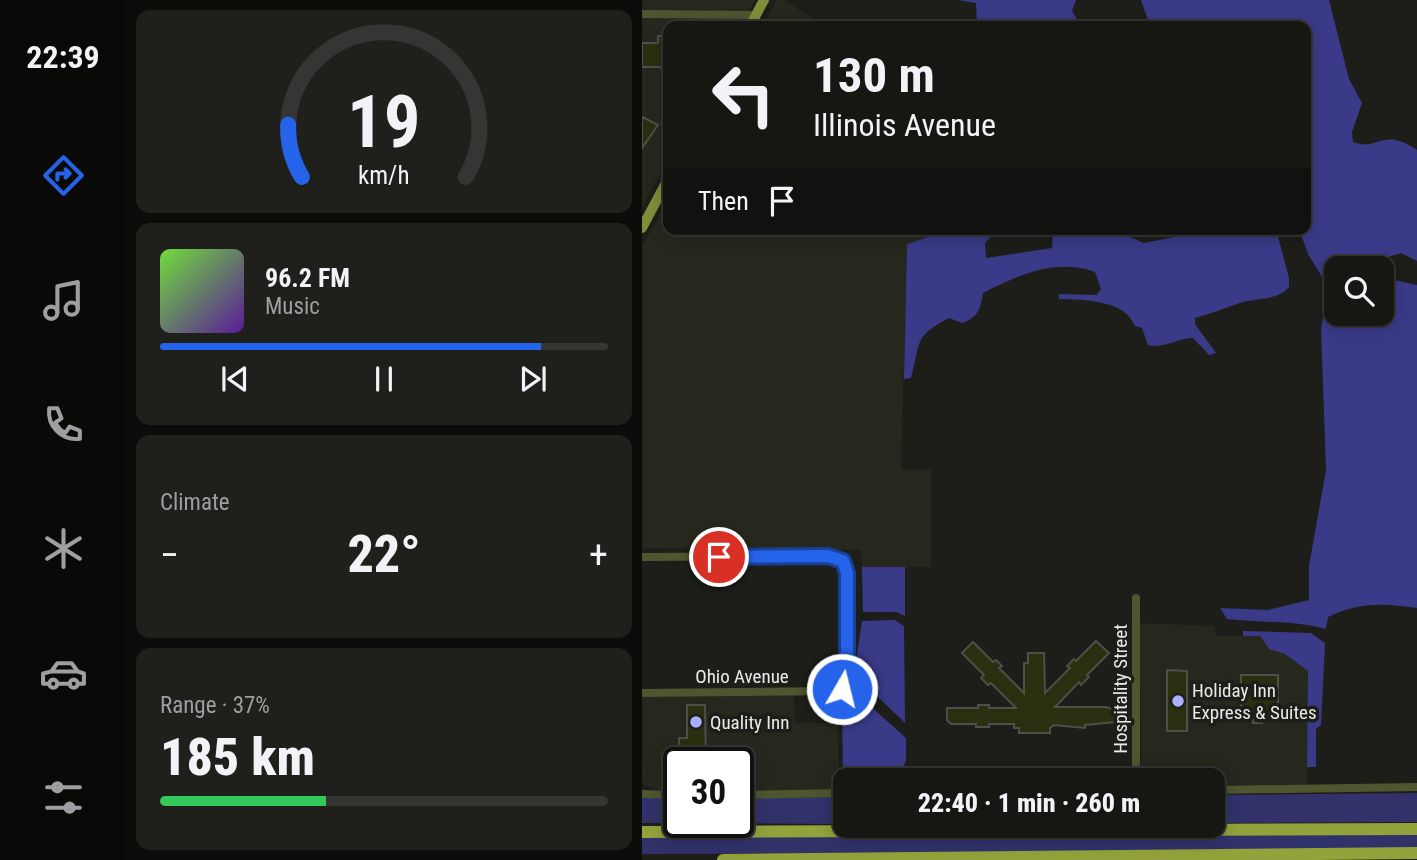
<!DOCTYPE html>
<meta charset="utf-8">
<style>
body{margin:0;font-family:"Roboto Condensed",sans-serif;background:#1f1f1c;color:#f1f3f6;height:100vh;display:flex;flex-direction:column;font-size:26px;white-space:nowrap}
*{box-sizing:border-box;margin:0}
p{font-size:23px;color:#9e9fa0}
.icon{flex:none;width:38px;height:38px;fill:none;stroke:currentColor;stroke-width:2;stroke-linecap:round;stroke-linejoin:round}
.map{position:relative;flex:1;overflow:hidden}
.panel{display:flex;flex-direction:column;gap:10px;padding:10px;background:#0c0c0a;width:516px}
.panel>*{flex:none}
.hud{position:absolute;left:21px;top:21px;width:648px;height:214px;border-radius:14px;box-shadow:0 4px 18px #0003,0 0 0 2px #353533;background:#161613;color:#f1f3f6;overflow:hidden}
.buttons{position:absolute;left:682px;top:256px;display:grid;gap:14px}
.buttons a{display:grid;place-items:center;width:70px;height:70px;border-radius:14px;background:#161613;box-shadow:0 4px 18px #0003,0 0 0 2px #353533;font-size:35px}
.speed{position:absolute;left:21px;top:747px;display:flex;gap:14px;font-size:35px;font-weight:700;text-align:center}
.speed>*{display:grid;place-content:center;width:91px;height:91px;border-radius:50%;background:#161613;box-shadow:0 4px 18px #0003,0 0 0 2px #353533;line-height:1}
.speed .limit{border:4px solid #111;border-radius:10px;background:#fff;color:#111}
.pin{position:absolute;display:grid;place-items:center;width:60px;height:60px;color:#fff;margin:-30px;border:4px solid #fff;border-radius:50%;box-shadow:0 2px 7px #0007}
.me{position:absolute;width:77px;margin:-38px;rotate:8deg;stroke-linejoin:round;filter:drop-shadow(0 0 5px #0008)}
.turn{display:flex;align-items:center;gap:24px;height:147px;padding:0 35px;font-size:32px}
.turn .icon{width:91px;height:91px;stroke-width:2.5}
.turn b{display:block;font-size:49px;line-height:60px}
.then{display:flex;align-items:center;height:66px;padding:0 35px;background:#0003;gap:14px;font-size:26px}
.big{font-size:52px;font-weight:800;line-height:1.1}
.panel .widget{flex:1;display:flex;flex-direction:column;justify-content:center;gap:10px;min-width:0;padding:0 24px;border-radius:14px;background:#1f1f1c}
.panel .dial{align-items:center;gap:0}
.dial svg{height:182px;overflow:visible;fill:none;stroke:#353533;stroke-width:7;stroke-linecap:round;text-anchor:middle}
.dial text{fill:#f1f3f6;stroke:none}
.song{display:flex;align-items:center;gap:21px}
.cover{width:84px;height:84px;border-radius:10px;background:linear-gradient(135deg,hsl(100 70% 55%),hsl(270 70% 35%))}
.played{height:7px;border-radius:4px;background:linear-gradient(90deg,#2563eb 85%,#353533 85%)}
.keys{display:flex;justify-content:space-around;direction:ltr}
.heat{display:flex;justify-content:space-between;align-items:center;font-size:38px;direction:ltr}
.charge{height:10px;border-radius:5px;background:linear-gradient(90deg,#34c759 37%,#353533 0)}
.trip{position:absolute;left:191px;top:768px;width:392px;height:70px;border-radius:14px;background:#161613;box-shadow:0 4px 18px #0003,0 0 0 2px #353533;font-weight:800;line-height:70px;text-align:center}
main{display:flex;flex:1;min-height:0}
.tabs{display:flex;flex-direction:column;width:126px;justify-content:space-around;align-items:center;background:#090908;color:#9e9fa0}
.tabs .icon{width:49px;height:49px}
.tabs .active{color:#2563eb}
.tabs b{font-size:32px;color:#f1f3f6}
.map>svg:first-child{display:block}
.built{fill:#26281e}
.green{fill:#31326a}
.forest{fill:#3a3a89;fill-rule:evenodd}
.building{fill:#2a2f0f;stroke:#4e4f4a;stroke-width:2}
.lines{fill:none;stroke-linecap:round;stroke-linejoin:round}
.minor{stroke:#4e552f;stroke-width:8}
.major{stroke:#808d39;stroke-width:10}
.highway{stroke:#93a33b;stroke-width:12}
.route-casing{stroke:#184099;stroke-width:18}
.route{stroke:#2563eb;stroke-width:12}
.poi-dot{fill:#a8b0fc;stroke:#1d1e19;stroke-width:2.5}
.labels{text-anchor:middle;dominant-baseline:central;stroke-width:7;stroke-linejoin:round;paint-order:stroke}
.street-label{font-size:19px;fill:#eaebe8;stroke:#1d1e19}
.poi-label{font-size:19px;fill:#eaebe8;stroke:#1d1e19;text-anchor:start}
</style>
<main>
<nav class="tabs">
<b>22:39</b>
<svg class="icon active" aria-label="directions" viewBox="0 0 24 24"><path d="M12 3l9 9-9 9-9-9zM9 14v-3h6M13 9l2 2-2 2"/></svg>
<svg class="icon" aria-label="music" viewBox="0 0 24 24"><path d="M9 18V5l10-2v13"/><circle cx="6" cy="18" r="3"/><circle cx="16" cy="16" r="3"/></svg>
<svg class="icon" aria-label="phone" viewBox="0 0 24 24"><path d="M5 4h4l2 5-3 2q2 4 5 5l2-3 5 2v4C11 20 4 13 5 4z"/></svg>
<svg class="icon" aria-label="climate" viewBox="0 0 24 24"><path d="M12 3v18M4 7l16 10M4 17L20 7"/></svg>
<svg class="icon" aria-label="car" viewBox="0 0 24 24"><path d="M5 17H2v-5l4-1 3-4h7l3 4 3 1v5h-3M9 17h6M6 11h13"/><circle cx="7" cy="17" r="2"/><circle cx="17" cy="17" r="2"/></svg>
<svg class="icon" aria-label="filters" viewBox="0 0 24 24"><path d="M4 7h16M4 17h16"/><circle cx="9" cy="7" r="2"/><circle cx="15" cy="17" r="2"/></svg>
</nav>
<section class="panel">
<div class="widget dial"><svg viewBox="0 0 100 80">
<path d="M14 69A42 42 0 1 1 86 69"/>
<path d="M14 69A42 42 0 0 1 8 46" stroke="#2563eb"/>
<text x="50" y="56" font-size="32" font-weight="700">19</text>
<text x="50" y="72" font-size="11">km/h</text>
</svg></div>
<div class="widget">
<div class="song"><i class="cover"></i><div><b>96.2 FM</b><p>Music</p></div></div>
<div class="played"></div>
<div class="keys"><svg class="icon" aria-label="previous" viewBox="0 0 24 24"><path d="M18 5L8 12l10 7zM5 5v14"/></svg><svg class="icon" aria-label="pause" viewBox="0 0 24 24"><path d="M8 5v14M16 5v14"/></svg><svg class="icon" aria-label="next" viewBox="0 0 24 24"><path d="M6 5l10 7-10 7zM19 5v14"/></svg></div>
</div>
<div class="widget"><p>Climate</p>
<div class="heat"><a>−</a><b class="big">22°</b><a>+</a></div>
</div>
<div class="widget"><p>Range · 37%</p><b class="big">185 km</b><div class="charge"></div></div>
</section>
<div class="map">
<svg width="775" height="860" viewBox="0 0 775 860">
<rect width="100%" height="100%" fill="#1d1e19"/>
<path class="built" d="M0,0H113L99,26H26V159L0,207Z
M135,0H142L182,26H121Z
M26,199V229H310L265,244L259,470H289V567H220L219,550L0,548V247Z
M498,623L572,626L574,636H618L624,645L643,654L666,671L665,785H571L570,780H499Z
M152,695L153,723H196L197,790L96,791V763H37V791L14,790L0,783V697Z"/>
<path class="green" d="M775,793V822L571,823V795Z
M203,797V824L0,823V798H37V822H96V798Z
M775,834V851L0,854V837Z"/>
<path class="forest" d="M316,0H434L430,11L439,26H407L402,24L391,26H335L334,3Z
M499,0H687L707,79L720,103L710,132L711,142C737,152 739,126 775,150V261L759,253L743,258L748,279L775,285V608C743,603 715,602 686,617L684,629C652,620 618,623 585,619L578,608L626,610L667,600V566L684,470L679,329L684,297L680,277L666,254L657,229H663V26H508ZM695,268H740V313H695Z
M310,229H356L343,243L344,258L410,248L411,229H470L502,243L538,236L550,229H634L647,278V287C634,302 612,297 595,304C581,309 568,314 553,318V324L574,353L567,355L551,338C536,338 521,349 506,345L500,328L493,326C483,299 440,300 417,299V294L455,295L459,289L453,272C414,258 376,275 341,293C338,309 337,317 320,323L307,318C270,337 279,344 269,378L262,379L265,244Z
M220,567H263V616L254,612H221Z
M253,620L262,626L263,723L212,674L220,621Z
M601,631L669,633L683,643L679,725L674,729V767H665L666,671L643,654L627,649L618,636H601Z
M217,696L264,738V760L258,776H201L200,716Z"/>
<path class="building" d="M16,36H26V67H0V43H16Z
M0,117L16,125L0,148Z
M454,641L467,653L445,675L447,677L439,685L437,682L413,707H464L473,710V722L443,725V728L412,725L408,728V733H377V728H372V724H347V727H334V724H309L305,720V708H336V705H347V708H374L349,683L346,685L339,678L342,675L320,653L331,642L351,662L354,660L360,666L357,668L382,693V663H386V653H402L403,693L428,668L425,666L432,659L434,661Z
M525,670L545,671V731H525Z
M599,675H636V719H620V723H611V719H599Z
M45,705H63L64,763H46L45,747H37V738H45Z"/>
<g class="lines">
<path class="minor" d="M0,14L114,15
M0,557L190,556L201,561L205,573V669L200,689L196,691L0,693
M494,780V598
M570,790L775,787
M0,794L37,795
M96,795L203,793"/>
<path class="major" d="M108,26L122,0
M0,228L26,179"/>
<path class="highway" d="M0,832L775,829
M81,860L775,853"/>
</g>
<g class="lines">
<g class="route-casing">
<path id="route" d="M77,557L186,556L201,561L205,573V669L200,689"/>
</g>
<use href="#route" class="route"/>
</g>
<g class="poi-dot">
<circle cx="536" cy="701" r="7"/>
<circle cx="54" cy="722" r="7"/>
</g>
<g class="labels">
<g class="street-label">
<text x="100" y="676">Ohio Avenue</text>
<text transform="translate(478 689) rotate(-90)">Hospitality Street</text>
</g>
<g class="poi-label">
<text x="550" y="690">Holiday Inn<tspan x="550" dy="22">Express &amp; Suites</tspan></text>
<text x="68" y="722">Quality Inn</text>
</g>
</g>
</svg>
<div class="buttons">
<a><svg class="icon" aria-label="search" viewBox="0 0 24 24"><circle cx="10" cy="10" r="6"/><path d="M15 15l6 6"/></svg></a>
</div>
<div class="speed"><div class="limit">30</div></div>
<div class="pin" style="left:77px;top:557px;background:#d93025"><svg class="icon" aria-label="arrive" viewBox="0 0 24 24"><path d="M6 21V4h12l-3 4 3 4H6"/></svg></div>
<svg class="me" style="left:200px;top:689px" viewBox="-20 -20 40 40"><circle r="17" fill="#2563eb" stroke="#fff" stroke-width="3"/><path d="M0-11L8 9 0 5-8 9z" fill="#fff"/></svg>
<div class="trip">22:40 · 1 min · 260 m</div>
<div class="hud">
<div class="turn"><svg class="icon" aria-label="left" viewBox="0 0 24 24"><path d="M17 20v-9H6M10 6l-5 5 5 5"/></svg><div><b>130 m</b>Illinois Avenue</div></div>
<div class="then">Then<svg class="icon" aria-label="arrive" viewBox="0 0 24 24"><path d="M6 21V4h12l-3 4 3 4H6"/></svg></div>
</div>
</div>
</main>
